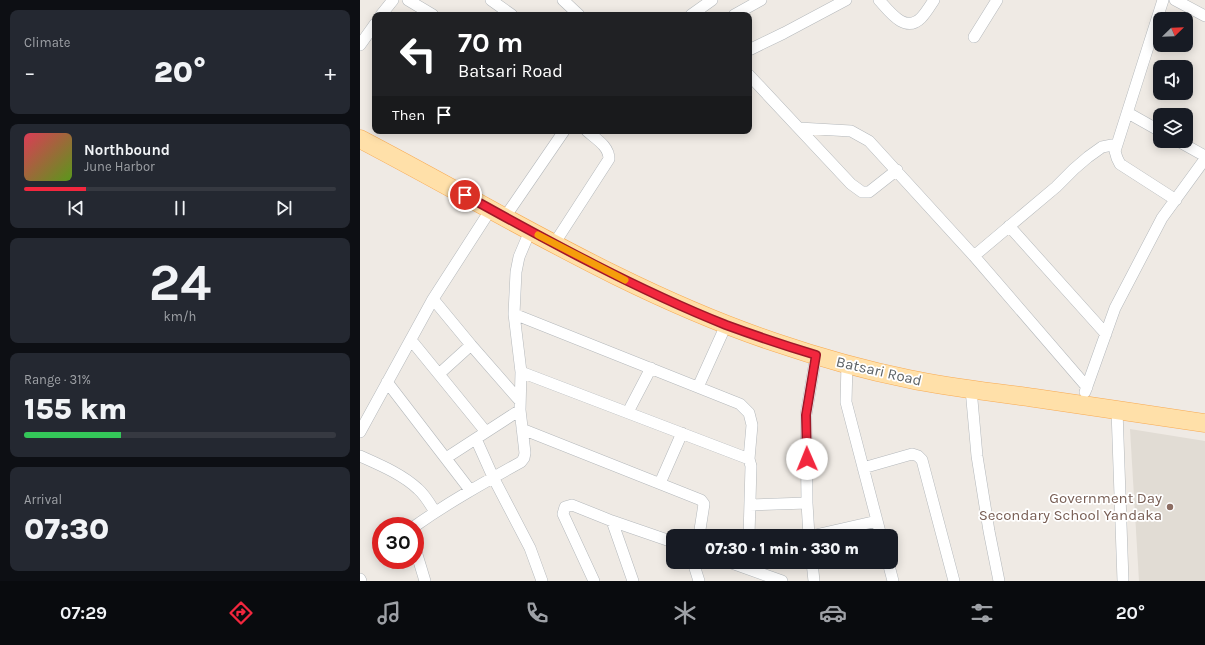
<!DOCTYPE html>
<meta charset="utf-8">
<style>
body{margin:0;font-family:Karla,sans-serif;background:#242831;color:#f1f3f6;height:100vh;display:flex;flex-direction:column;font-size:15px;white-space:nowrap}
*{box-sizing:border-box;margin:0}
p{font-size:13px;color:#9ea1a6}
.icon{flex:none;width:22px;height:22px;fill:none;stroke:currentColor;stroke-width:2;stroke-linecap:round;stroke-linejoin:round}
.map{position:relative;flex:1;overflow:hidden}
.details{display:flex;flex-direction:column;gap:10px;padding:10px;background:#0d0f14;width:360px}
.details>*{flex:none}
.top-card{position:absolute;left:12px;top:12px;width:380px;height:122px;border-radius:8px;box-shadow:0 2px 10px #0003;background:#202124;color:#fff;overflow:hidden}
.needle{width:26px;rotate:67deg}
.buttons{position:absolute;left:793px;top:12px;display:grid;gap:8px}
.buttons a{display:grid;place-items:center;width:40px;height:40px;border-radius:8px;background:#171b24;box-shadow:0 2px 10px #0003;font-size:20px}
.speed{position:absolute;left:12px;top:517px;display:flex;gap:8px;font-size:20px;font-weight:700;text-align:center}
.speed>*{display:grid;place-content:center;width:52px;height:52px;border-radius:50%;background:#171b24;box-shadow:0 2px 10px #0003;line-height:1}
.speed .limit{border:6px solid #d22;background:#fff;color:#111}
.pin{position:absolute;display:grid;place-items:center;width:34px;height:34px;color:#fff;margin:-17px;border:2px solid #fff;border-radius:50%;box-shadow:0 1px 4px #0007}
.me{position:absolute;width:44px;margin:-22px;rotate:359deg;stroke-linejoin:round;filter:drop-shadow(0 0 3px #0008)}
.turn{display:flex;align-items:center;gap:14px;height:84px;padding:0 20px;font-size:18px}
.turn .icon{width:52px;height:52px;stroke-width:2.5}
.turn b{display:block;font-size:28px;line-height:34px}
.then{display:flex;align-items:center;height:38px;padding:0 20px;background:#0003;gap:8px;font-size:15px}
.big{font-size:30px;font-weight:800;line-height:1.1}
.details .widget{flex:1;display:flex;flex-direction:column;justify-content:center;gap:6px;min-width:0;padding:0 14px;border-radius:8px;background:#242831}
.details .dial{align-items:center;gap:0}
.dial b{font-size:52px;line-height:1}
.song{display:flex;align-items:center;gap:12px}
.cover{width:48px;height:48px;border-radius:6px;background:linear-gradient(135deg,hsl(350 70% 55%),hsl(90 70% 35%))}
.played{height:4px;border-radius:2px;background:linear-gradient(90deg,#f2273e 20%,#363941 20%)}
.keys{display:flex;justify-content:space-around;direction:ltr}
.heat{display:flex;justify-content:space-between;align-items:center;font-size:22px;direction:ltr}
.charge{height:6px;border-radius:3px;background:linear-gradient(90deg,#34c759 31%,#363941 0)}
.trip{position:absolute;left:306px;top:529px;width:232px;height:40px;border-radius:8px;background:#171b24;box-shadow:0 2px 10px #0003;font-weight:800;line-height:40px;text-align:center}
.dock{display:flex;height:64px;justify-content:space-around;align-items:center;background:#090b0e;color:#9ea1a6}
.dock .icon{width:28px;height:28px}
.dock .selected{color:#f2273e}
.dock b{font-size:18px;color:#f1f3f6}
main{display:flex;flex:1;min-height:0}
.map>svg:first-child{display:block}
.education{fill:#e1dcd4}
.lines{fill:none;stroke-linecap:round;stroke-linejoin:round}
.minor-casing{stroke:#b4b8bb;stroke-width:12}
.primary-casing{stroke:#f8aa53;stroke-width:19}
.minor{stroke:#fff;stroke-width:11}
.primary{stroke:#ffe0a9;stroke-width:18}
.route-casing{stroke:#9d1928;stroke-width:10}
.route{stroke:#f2273e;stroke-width:7}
.slow{stroke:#f59e0b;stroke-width:7}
.education-dot{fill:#8d6e63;stroke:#fff;stroke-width:1.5}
.labels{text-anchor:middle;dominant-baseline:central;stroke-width:3.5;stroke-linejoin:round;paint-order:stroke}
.street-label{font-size:15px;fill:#5c6265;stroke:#fff}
.education-label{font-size:15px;fill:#785e54;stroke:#fff;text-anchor:end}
</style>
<main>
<section class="details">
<div class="widget"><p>Climate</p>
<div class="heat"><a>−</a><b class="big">20°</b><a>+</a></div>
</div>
<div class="widget">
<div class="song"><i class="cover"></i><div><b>Northbound</b><p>June Harbor</p></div></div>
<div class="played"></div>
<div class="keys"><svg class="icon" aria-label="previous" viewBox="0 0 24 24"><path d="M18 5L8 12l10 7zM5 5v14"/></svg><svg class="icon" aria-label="pause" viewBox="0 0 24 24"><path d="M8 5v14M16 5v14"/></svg><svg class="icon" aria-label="next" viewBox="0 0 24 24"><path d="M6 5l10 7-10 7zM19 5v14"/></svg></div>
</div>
<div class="widget dial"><b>24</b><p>km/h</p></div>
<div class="widget"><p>Range · 31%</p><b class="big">155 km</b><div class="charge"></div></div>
<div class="widget"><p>Arrival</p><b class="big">07:30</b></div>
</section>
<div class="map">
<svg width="845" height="581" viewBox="0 0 845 581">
<rect width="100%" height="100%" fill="#efeae4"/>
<path class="education" d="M770,429L845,441V581H779Z"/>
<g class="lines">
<g class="minor-casing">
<path id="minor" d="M48,0L73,15
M131,0L152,15
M203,0L219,15
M519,0C529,11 545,34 561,18C566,13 570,6 574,0
M803,0L755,151L757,158L760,164L816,200
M815,0L845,16
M21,15L33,0
M331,15L352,0
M374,15L401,0
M614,37L637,0
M0,45L15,24
M389,50L424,33L486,0
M389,75L491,184L502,192H509L537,170
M768,113L800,131
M439,128L491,131L509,141L614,256L727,387
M818,141L845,156
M145,217L204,131
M649,226L746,334
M194,244L249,159C249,146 236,139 227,131
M614,256L696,187L714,169L728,157L742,147L757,144
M73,299L111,345L160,401
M154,314L380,404L389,413L392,425L389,459
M51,340L126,432
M487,364L486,402L521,536
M161,372L389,459L391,466L389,536
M79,374L111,345
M27,382L110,490
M338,387L366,325
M611,389L617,456L629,531L639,581
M725,392L755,308L802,218L845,159
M757,410L763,581
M268,412L291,368
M162,429L341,500L344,504L339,536
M0,432L73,299L131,209
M116,439L133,477L170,548L182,581
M0,456C20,465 42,474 58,489C65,495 70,504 75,512
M86,458L160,410
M503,468L552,454L558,456L562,460L594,581
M300,483L322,433
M390,505L447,503
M252,521L273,581
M55,526C89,502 125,482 161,462L164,458L165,453L160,410L161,372L154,314L156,272L159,257L170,231
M449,536L447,503L446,415L456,355
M451,536L517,521
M55,548L65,581
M333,562L339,581
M369,562L422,581
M452,562L454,581
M528,562L533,581
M0,579L1,581
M234,581L203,514L205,507L212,505L252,521L313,542"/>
</g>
<g class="primary-casing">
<path id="primary" d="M0,139C136,210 268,293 414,342C458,357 504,370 549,379C591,388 633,392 675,398C732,406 788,415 845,423"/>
</g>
<use href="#minor" class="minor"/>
<use href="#primary" class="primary"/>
</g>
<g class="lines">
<g class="route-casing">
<path id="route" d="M105,195C190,242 276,289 366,325C396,336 426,346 456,355L446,415L447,459"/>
</g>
<use href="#route" class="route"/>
<path class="slow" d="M178,235L265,280"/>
</g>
<circle class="education-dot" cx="810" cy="507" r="4"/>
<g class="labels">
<g class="street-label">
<text transform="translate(519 371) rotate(13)">Batsari Road</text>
</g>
<g class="education-label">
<text x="802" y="498">Government Day<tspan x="802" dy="17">Secondary School Yandaka</tspan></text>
</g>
</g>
</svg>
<div class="buttons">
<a><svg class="needle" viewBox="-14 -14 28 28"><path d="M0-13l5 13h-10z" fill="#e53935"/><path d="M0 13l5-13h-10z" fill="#9ea1a6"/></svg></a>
<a><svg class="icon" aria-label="sound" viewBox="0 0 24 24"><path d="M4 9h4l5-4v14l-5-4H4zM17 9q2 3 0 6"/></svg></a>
<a><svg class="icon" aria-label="layers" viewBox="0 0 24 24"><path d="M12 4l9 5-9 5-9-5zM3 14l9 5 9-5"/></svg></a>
</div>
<div class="speed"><div class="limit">30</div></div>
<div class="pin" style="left:105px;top:195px;background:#d93025"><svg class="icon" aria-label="arrive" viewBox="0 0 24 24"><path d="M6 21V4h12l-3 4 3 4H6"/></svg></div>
<svg class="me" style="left:447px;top:459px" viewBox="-20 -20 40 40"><circle r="19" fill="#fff"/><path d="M0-13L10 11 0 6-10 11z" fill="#f2273e"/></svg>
<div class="trip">07:30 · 1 min · 330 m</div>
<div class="top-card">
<div class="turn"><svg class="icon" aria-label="left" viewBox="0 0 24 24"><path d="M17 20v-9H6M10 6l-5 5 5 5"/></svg><div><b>70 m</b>Batsari Road</div></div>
<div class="then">Then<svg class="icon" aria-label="arrive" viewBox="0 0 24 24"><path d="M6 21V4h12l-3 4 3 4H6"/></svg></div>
</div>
</div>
</main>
<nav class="dock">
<b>07:29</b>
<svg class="icon selected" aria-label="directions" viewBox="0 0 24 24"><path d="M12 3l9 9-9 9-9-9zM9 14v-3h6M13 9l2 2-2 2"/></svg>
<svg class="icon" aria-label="music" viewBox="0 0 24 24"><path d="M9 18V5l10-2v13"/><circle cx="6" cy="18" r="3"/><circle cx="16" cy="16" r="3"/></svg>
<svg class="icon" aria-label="phone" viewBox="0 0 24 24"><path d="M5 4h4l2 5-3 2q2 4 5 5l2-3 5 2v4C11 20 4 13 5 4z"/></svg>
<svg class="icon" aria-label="climate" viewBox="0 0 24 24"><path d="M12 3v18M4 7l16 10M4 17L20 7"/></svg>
<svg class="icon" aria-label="car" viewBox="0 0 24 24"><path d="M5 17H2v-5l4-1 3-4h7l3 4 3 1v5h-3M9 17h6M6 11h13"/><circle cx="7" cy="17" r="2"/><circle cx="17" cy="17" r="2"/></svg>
<svg class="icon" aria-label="filters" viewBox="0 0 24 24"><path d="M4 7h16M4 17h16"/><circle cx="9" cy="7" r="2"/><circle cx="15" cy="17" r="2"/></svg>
<b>20°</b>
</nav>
